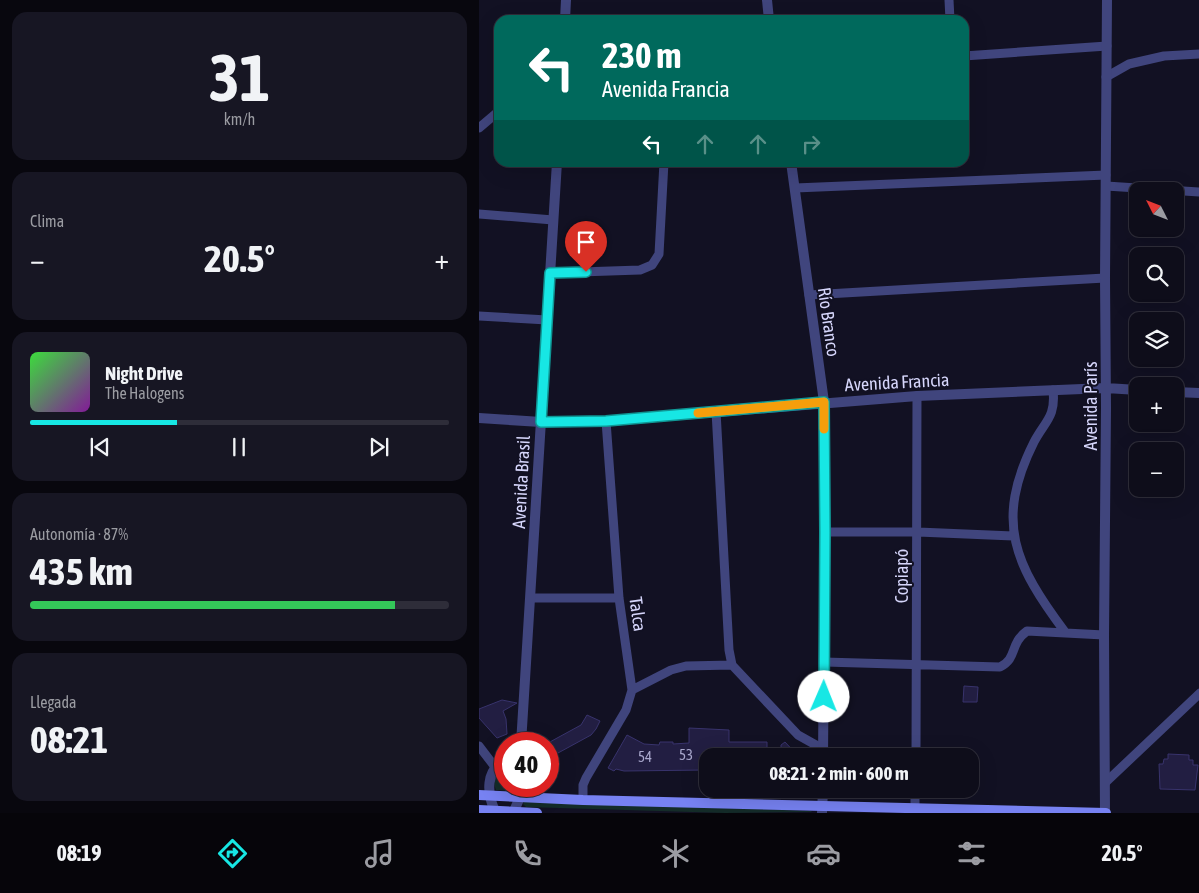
<!DOCTYPE html>
<html lang="es">
<meta charset="utf-8">
<style>
body{margin:0;font-family:"Asap Condensed",sans-serif;background:#171623;color:#f1f3f6;height:100vh;display:flex;flex-direction:column;font-size:19px;white-space:nowrap}
*{box-sizing:border-box;margin:0}
p{font-size:16px;color:#9b9ca2}
.icon{flex:none;width:28px;height:28px;fill:none;stroke:currentColor;stroke-width:2;stroke-linecap:round;stroke-linejoin:round}
.map{position:relative;flex:1;overflow:hidden}
.sheet{display:flex;flex-direction:column;gap:12px;padding:12px;background:#08070e;width:479px}
.sheet>*{flex:none}
.hud{position:absolute;left:15px;top:15px;width:475px;height:152px;border-radius:15px;box-shadow:0 5px 20px #0002,0 0 0 1px #2e2d39;background:#00695c;color:#fff;overflow:hidden}
.needle{width:32px;rotate:312deg}
.controls{position:absolute;left:650px;top:182px;display:grid;gap:10px}
.controls a{display:grid;place-items:center;width:55px;height:55px;border-radius:10px;background:#0e0d1a;box-shadow:0 5px 20px #0002,0 0 0 1px #2e2d39;font-size:25px}
.speed{position:absolute;left:15px;top:732px;display:flex;gap:10px;font-size:25px;font-weight:700;text-align:center}
.speed>*{display:grid;place-content:center;width:65px;height:65px;border-radius:50%;background:#0e0d1a;box-shadow:0 5px 20px #0002,0 0 0 1px #2e2d39;line-height:1}
.speed .limit{border:8px solid #d22;background:#fff;color:#111}
.pin{position:absolute;display:grid;place-items:center;width:42px;height:42px;color:#fff;margin:-51px -21px;border-radius:50% 50% 50% 0;rotate:-45deg;box-shadow:0 0 5px #0007}
.pin .icon{rotate:45deg}
.me{position:absolute;width:55px;margin:-28px;rotate:1deg;stroke-linejoin:round;filter:drop-shadow(0 0 4px #0008)}
.turn{display:flex;align-items:center;gap:18px;height:105px;padding:0 25px;font-size:22px}
.turn .icon{width:65px;height:65px;stroke-width:2.5}
.turn b{display:block;font-size:35px;line-height:42px}
.lanes{display:flex;align-items:center;height:48px;padding:0 25px;background:#0003;justify-content:center;gap:25px;direction:ltr}
.lanes .off{opacity:.35}
.big{font-size:38px;font-weight:700;line-height:1.1}
.sheet .card{flex:1;display:flex;flex-direction:column;justify-content:center;gap:8px;min-width:0;padding:0 18px;border-radius:15px;background:#171623}
.sheet .dial{align-items:center;gap:0}
.dial b{font-size:65px;line-height:1}
.song{display:flex;align-items:center;gap:15px}
.cover{width:60px;height:60px;border-radius:8px;background:linear-gradient(135deg,hsl(120 70% 55%),hsl(290 70% 35%))}
.played{height:5px;border-radius:2px;background:linear-gradient(90deg,#17e7e4 35%,#2e2d39 35%)}
.keys{display:flex;justify-content:space-around;direction:ltr}
.heat{display:flex;justify-content:space-between;align-items:center;font-size:28px;direction:ltr}
.charge{height:8px;border-radius:4px;background:linear-gradient(90deg,#34c759 87%,#2e2d39 0)}
.trip{position:absolute;left:220px;top:748px;width:280px;height:50px;border-radius:15px;background:#0e0d1a;box-shadow:0 5px 20px #0002,0 0 0 1px #2e2d39;font-weight:700;line-height:50px;text-align:center}
.tabs{display:flex;height:80px;justify-content:space-around;align-items:center;background:#06050a;color:#9b9ca2}
.tabs .icon{width:35px;height:35px}
.tabs .current{color:#17e7e4}
.tabs b{font-size:22px;color:#f1f3f6}
main{display:flex;flex:1;min-height:0}
.map>svg:first-child{display:block}
.green{fill:#142c29}
.building{fill:#221e42;stroke:#38336c}
.lines{fill:none;stroke-linecap:round;stroke-linejoin:round}
.minor{stroke:#40457d;stroke-width:9}
.tertiary{stroke:#40457d;stroke-width:10}
.secondary{stroke:#7782f2;stroke-width:10}
.route-casing{stroke:#0f9694;stroke-width:12}
.route{stroke:#17e7e4;stroke-width:9}
.slow{stroke:#f59e0b;stroke-width:9}
.labels{text-anchor:middle;dominant-baseline:central;stroke-width:4;stroke-linejoin:round;paint-order:stroke}
.number-label{font-size:15px;fill:#a9a8cd}
.street-label{font-size:18px;fill:#d6d6fb;stroke:#121123}
</style>
<main>
<section class="sheet">
<div class="card dial"><b>31</b><p>km/h</p></div>
<div class="card"><p>Clima</p>
<div class="heat"><a>−</a><b class="big">20.5°</b><a>+</a></div>
</div>
<div class="card">
<div class="song"><i class="cover"></i><div><b>Night Drive</b><p>The Halogens</p></div></div>
<div class="played"></div>
<div class="keys"><svg class="icon" aria-label="previous" viewBox="0 0 24 24"><path d="M18 5L8 12l10 7zM5 5v14"/></svg><svg class="icon" aria-label="pause" viewBox="0 0 24 24"><path d="M8 5v14M16 5v14"/></svg><svg class="icon" aria-label="next" viewBox="0 0 24 24"><path d="M6 5l10 7-10 7zM19 5v14"/></svg></div>
</div>
<div class="card"><p>Autonomía · 87%</p><b class="big">435 km</b><div class="charge"></div></div>
<div class="card"><p>Llegada</p><b class="big">08:21</b></div>
</section>
<div class="map">
<svg width="721" height="813" viewBox="0 0 721 813">
<rect width="100%" height="100%" fill="#121123"/>
<path class="green" d="M26,768V786H37L33,791L17,790C13,781 17,775 23,769Z
M45,801L332,811L333,812L246,813L47,807L44,804Z"/>
<path class="building" d="M485,686L499,687L498,702H484Z
M23,700L38,703L24,711L27,719L28,734L18,738L0,718V709Z
M108,715L121,721L117,729L112,735L79,753L76,756L71,774H69V743L102,725Z
M210,728L250,730V742H288V750H302V745L306,742L319,756H228L227,770L145,771L137,769L135,771L129,768L148,735L165,744L180,745L181,742H194V744L210,743Z
M689,754L710,755V760H714V765H719L716,790L681,789L680,764H684L685,759H689Z"/>
<g class="lines">
<path class="minor" d="M470,0L471,20
M485,56L628,46
M627,77L650,64L685,56L721,54
M0,128L20,111
M627,186L721,192
M316,188L627,175
M0,214L74,220
M71,273L161,270L173,265L180,254L185,162
M330,295L626,278
M0,316L68,320
M574,390C577,417 566,421 555,442C515,522 536,565 586,632
M237,411L250,650L253,665
M346,532H439L534,536
M52,598H140
M345,662L521,667C539,658 530,644 548,631L625,635
M153,690L192,670L207,666L253,665L319,735L344,749
M0,746L16,767
M437,756L438,396
M627,782L721,693
M104,800V785L107,778L147,710L153,690L140,598L127,421
M436,808V789"/>
<path class="tertiary" d="M288,0L290,20
M86,20L87,0
M312,162L345,402L346,532L344,756
M696,392L721,393
M0,418L62,422L127,421L438,396L627,388L659,390
M42,744L78,162
M16,811C8,794 6,769 26,762
M35,811L41,797L42,786
M343,813L344,789
M626,813L625,635L627,408L626,278L628,0"/>
<path class="secondary" d="M0,795L104,800L627,813
M0,810L58,813"/>
</g>
<g class="lines">
<g class="route-casing">
<path id="route" d="M107,272L71,273L62,422L127,421L345,402L346,532L345,697"/>
</g>
<use href="#route" class="route"/>
<path class="slow" d="M219,413L345,402V429"/>
</g>
<g class="labels">
<g class="number-label">
<text x="207" y="754">53</text>
<text x="166" y="756">54</text>
</g>
<g class="street-label">
<text transform="translate(350 322) rotate(82)">Río Branco</text>
<text transform="translate(418 382) rotate(-3)">Avenida Francia</text>
<text transform="translate(611 406) rotate(-90)">Avenida París</text>
<text transform="translate(42 482) rotate(-87)">Avenida Brasil</text>
<text transform="translate(422 576) rotate(-90)">Copiapó</text>
<text transform="translate(159 614) rotate(82)">Talca</text>
</g>
</g>
</svg>
<div class="controls">
<a><svg class="needle" viewBox="-14 -14 28 28"><path d="M0-13l5 13h-10z" fill="#e53935"/><path d="M0 13l5-13h-10z" fill="#9b9ca2"/></svg></a>
<a><svg class="icon" aria-label="search" viewBox="0 0 24 24"><circle cx="10" cy="10" r="6"/><path d="M15 15l6 6"/></svg></a>
<a><svg class="icon" aria-label="layers" viewBox="0 0 24 24"><path d="M12 4l9 5-9 5-9-5zM3 14l9 5 9-5"/></svg></a>
<a>+</a>
<a>−</a>
</div>
<div class="speed"><div class="limit">40</div></div>
<div class="pin" style="left:107px;top:272px;background:#d93025"><svg class="icon" aria-label="arrive" viewBox="0 0 24 24"><path d="M6 21V4h12l-3 4 3 4H6"/></svg></div>
<svg class="me" style="left:345px;top:697px" viewBox="-20 -20 40 40"><circle r="19" fill="#fff"/><path d="M0-13L10 11 0 6-10 11z" fill="#17e7e4"/></svg>
<div class="trip">08:21 · 2 min · 600 m</div>
<div class="hud">
<div class="turn"><svg class="icon" aria-label="left" viewBox="0 0 24 24"><path d="M17 20v-9H6M10 6l-5 5 5 5"/></svg><div><b>230 m</b>Avenida Francia</div></div>
<div class="lanes"><svg class="icon" aria-label="left" viewBox="0 0 24 24"><path d="M17 20v-9H6M10 6l-5 5 5 5"/></svg><svg class="icon off" aria-label="ahead" viewBox="0 0 24 24"><path d="M12 20V5M6 11l6-6 6 6"/></svg><svg class="icon off" aria-label="ahead" viewBox="0 0 24 24"><path d="M12 20V5M6 11l6-6 6 6"/></svg><svg class="icon off" aria-label="right" viewBox="0 0 24 24"><path d="M7 20v-9h11M14 6l5 5-5 5"/></svg></div>
</div>
</div>
</main>
<nav class="tabs">
<b>08:19</b>
<svg class="icon current" aria-label="directions" viewBox="0 0 24 24"><path d="M12 3l9 9-9 9-9-9zM9 14v-3h6M13 9l2 2-2 2"/></svg>
<svg class="icon" aria-label="music" viewBox="0 0 24 24"><path d="M9 18V5l10-2v13"/><circle cx="6" cy="18" r="3"/><circle cx="16" cy="16" r="3"/></svg>
<svg class="icon" aria-label="phone" viewBox="0 0 24 24"><path d="M5 4h4l2 5-3 2q2 4 5 5l2-3 5 2v4C11 20 4 13 5 4z"/></svg>
<svg class="icon" aria-label="climate" viewBox="0 0 24 24"><path d="M12 3v18M4 7l16 10M4 17L20 7"/></svg>
<svg class="icon" aria-label="car" viewBox="0 0 24 24"><path d="M5 17H2v-5l4-1 3-4h7l3 4 3 1v5h-3M9 17h6M6 11h13"/><circle cx="7" cy="17" r="2"/><circle cx="17" cy="17" r="2"/></svg>
<svg class="icon" aria-label="filters" viewBox="0 0 24 24"><path d="M4 7h16M4 17h16"/><circle cx="9" cy="7" r="2"/><circle cx="15" cy="17" r="2"/></svg>
<b>20.5°</b>
</nav>
